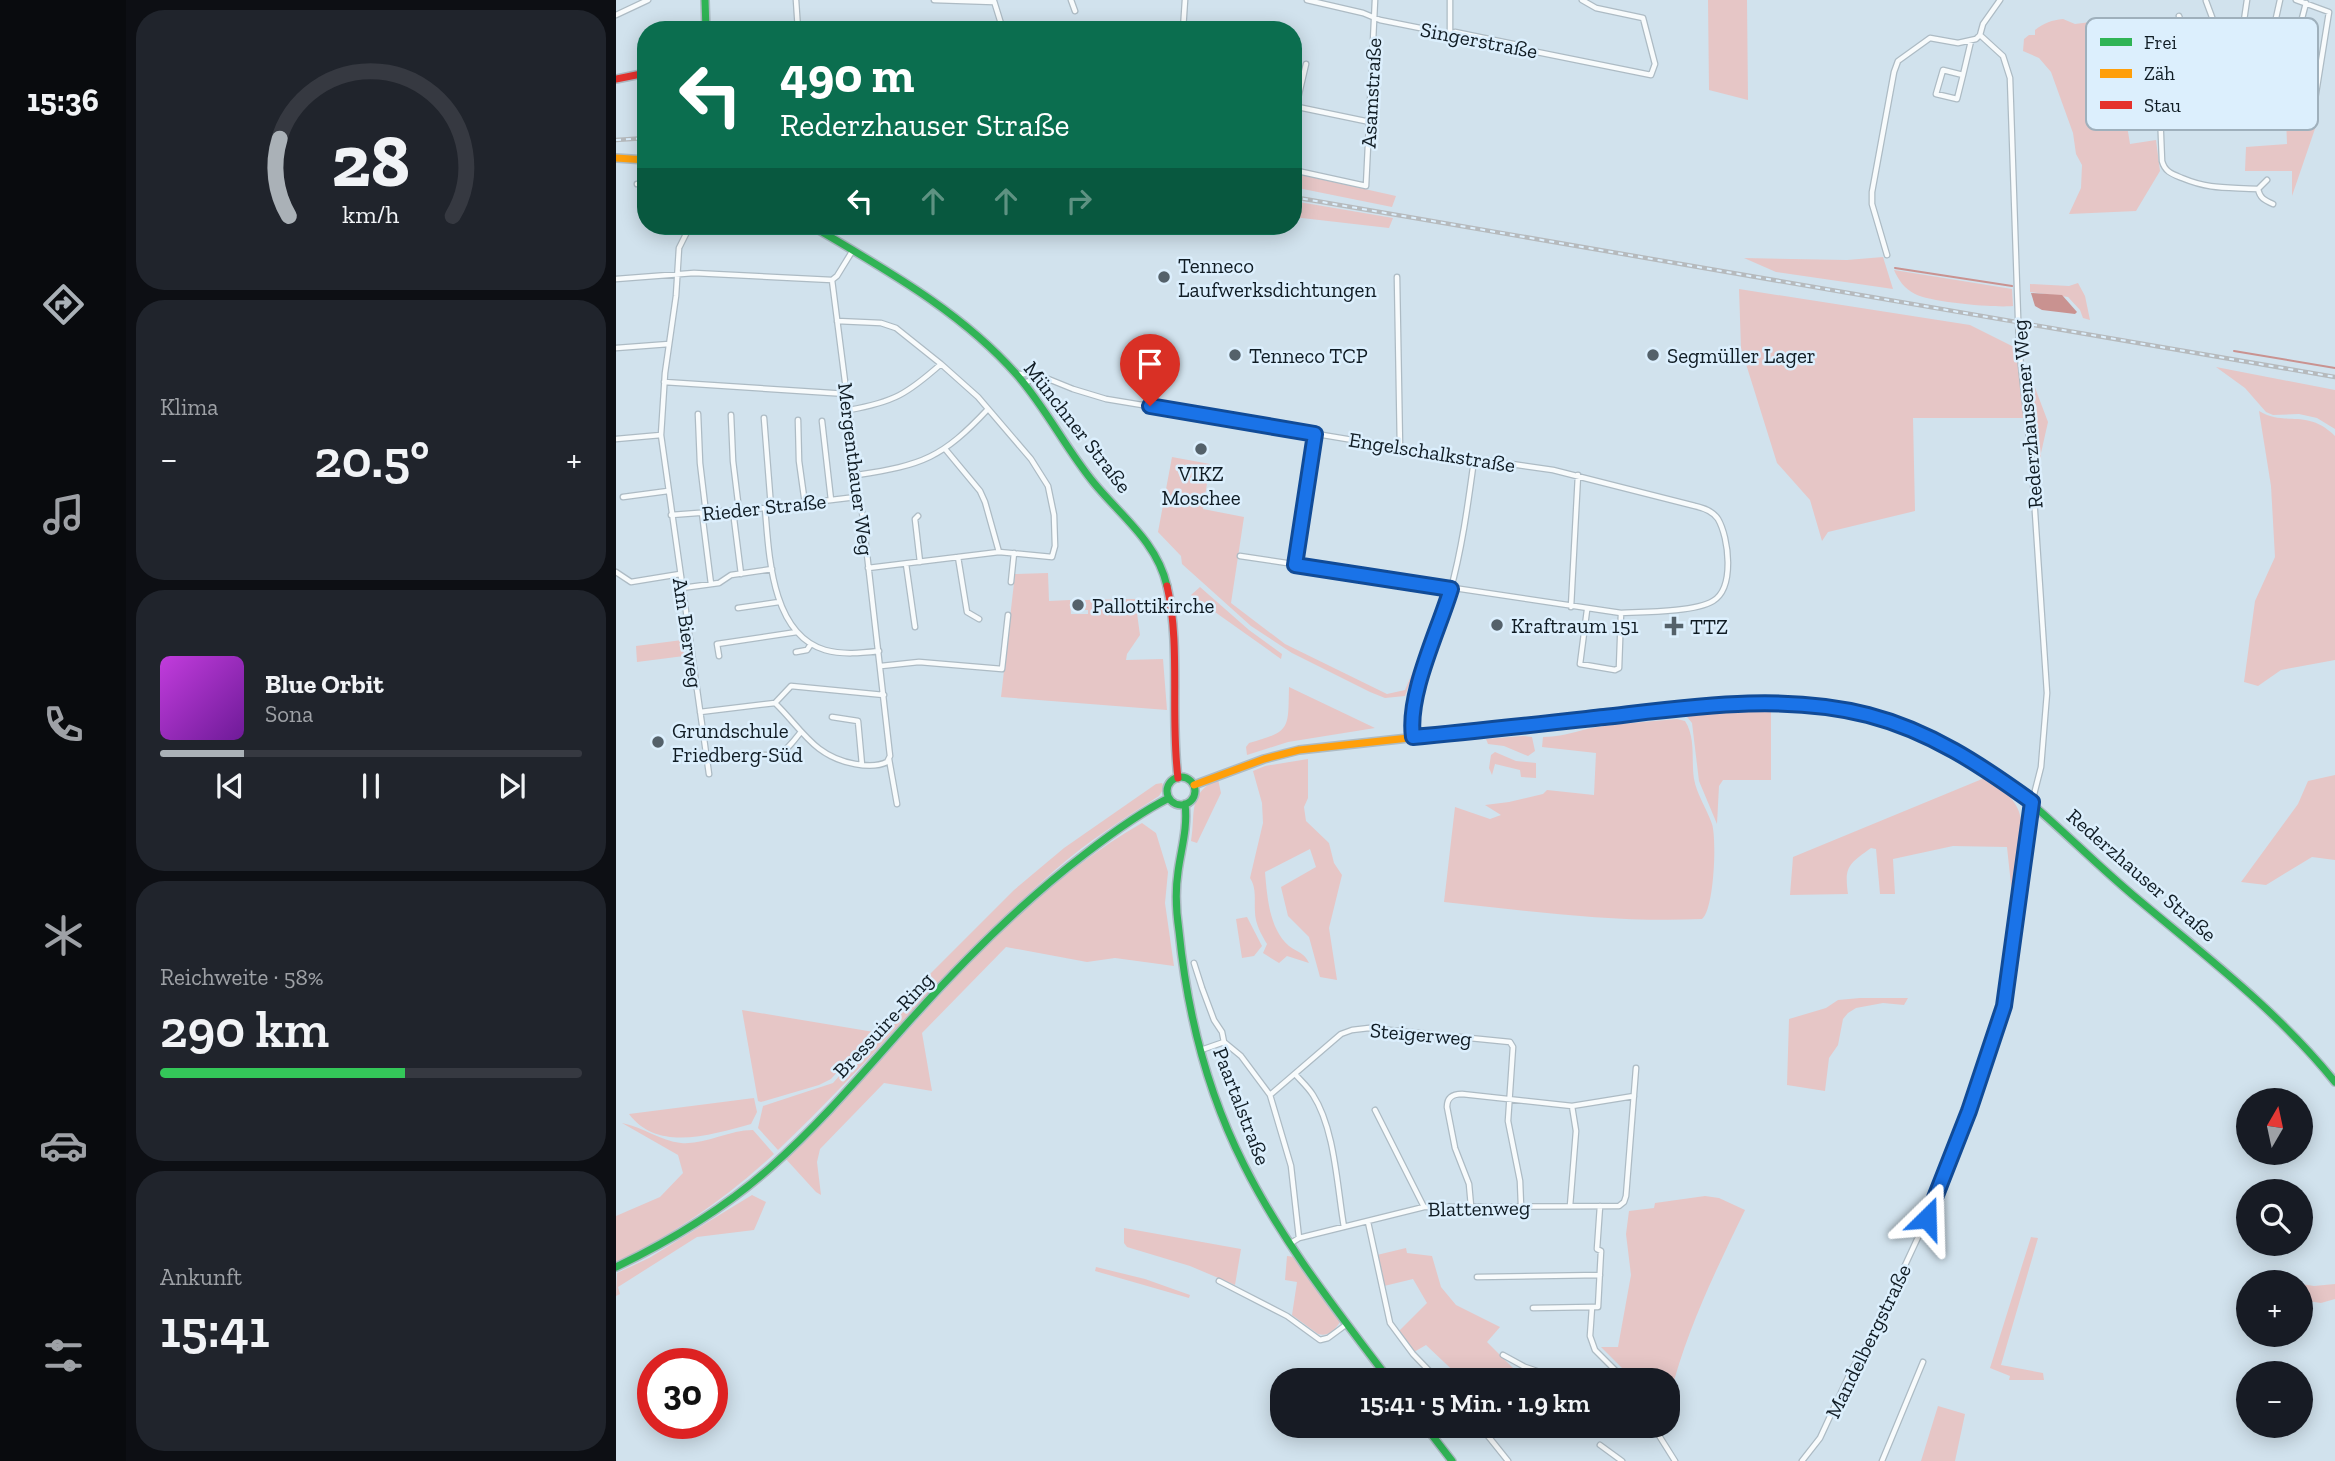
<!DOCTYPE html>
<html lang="de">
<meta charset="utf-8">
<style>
body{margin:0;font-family:"Zilla Slab",serif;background:#20242c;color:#f1f3f6;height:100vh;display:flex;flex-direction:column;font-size:26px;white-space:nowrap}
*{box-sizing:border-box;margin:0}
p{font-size:23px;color:#9ea1a6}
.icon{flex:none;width:38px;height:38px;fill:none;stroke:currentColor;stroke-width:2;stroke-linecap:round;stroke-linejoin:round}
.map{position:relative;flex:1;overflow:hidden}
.details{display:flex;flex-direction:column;gap:10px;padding:10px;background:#0d0f14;width:490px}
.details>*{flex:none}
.guide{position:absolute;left:21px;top:21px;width:665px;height:214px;border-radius:28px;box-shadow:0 4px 18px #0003;background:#0b6e4f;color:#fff;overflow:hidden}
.needle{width:46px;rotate:9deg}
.controls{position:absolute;left:1620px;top:1088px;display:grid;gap:14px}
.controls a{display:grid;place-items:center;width:77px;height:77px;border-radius:50%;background:#171b24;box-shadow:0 4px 18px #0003;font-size:35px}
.speed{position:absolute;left:21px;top:1348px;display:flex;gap:14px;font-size:35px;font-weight:700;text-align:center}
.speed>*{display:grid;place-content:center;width:91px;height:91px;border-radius:50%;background:#171b24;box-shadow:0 4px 18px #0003;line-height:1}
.speed .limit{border:10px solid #d22;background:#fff;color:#111}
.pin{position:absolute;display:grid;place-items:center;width:60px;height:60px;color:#fff;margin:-72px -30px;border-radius:50% 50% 50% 0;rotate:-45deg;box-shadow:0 0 7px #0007}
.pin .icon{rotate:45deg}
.me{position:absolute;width:77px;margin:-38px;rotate:22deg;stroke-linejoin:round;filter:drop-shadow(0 0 5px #0008)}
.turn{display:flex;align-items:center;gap:24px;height:147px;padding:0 28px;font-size:32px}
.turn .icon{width:91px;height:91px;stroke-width:2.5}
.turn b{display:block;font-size:49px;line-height:60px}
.lanes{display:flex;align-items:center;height:66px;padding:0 28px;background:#0003;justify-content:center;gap:35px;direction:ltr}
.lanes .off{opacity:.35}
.big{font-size:52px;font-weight:600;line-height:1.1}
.details .tile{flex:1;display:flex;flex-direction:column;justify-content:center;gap:10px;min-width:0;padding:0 24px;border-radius:28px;background:#20242c}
.details .dial{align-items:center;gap:0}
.dial svg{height:182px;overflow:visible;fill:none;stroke:#363941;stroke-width:7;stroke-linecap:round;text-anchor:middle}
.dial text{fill:#f1f3f6;stroke:none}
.song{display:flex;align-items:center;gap:21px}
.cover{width:84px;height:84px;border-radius:10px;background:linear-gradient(135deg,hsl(290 70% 55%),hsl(280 70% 35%))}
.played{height:7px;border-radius:4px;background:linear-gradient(90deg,#aab1b7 20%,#363941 20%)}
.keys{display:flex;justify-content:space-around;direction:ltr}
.heat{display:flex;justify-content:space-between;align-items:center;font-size:38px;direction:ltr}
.charge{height:10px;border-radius:5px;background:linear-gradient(90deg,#34c759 58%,#363941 0)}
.trip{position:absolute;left:654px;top:1368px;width:410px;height:70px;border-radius:28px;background:#171b24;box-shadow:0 4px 18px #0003;font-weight:600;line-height:70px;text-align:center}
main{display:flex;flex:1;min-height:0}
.tab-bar{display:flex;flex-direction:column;width:126px;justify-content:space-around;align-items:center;background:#090b0e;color:#9ea1a6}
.tab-bar .icon{width:49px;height:49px}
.tab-bar .selected{color:#aab1b7}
.tab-bar b{font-size:32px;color:#f1f3f6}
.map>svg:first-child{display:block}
.green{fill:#e6c6c6}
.water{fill:#c99290}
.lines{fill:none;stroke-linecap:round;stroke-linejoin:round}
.stream{stroke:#c99290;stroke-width:2}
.street-casing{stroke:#adbbc4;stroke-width:7}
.fast-casing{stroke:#adbbc4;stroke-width:10}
.slow-casing{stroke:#adbbc4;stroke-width:10}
.jam-casing{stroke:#adbbc4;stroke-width:10}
.street{stroke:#f8fbfc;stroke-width:4.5}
.fast{stroke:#30b455;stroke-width:7}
.slow{stroke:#ff9f0a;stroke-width:7}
.jam{stroke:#e5322d;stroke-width:7}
.rail-casing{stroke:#b6babd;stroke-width:4.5}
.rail{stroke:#dceffd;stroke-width:2;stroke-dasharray:5;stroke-linecap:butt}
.route-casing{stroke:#114b97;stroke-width:18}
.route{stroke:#1a73e8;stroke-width:12}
.poi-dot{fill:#54616a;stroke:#dceffd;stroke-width:2.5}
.labels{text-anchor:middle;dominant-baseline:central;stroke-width:5;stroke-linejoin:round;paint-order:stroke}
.street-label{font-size:21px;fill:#101c24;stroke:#dceffd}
.poi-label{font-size:21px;fill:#101c24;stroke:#dceffd;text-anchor:start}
.key{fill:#dceffd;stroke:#9fb0bc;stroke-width:2}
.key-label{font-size:19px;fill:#101c24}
</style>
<main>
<nav class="tab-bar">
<b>15:36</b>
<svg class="icon selected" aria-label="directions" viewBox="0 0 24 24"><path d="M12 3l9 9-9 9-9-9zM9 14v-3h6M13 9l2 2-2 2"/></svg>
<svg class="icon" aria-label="music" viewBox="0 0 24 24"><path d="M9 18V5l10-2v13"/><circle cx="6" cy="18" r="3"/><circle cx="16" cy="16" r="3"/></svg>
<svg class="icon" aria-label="phone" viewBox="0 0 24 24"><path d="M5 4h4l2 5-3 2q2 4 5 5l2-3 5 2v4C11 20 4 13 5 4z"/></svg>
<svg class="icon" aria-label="climate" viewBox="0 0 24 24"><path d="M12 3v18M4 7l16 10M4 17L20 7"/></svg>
<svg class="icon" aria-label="car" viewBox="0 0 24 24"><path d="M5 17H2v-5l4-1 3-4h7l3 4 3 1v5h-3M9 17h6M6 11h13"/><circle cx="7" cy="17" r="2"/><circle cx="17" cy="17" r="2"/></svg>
<svg class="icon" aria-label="filters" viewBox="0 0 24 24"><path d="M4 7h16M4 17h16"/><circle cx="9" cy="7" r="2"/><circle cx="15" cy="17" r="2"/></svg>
</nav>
<section class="details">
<div class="tile dial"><svg viewBox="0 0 100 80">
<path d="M14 69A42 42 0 1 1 86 69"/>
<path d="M14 69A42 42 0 0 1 10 35" stroke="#aab1b7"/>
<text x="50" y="56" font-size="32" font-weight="700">28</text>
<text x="50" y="72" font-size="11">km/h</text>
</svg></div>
<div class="tile"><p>Klima</p>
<div class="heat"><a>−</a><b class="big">20.5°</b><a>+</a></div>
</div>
<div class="tile">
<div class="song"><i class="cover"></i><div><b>Blue Orbit</b><p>Sona</p></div></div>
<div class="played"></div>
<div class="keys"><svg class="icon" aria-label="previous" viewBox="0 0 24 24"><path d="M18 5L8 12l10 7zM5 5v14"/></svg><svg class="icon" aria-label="pause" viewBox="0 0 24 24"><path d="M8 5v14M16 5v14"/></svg><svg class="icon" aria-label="next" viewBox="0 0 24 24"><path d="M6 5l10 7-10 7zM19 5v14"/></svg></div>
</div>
<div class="tile"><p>Reichweite · 58%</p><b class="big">290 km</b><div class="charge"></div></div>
<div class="tile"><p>Ankunft</p><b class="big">15:41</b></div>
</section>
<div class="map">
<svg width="1719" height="1461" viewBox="0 0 1719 1461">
<rect width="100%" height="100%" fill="#d1e2ed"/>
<path class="green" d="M1092,0H1131L1132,100L1093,90Z
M1447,19L1459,24L1498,19L1500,24L1512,27L1515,93L1506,95L1514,144L1540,140L1544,171L1520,211L1453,214L1465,188L1466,165L1460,154L1457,133L1435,72L1423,58L1407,51L1408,39L1413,35H1419V30C1428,23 1436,20 1447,19Z
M1673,109L1703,117L1676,196V171H1629L1630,147L1671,144L1670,117Z
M677,173L780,196L776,207L677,187Z
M677,201L777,218L773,228L677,217Z
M1267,257L1277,289L1160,272L1128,258L1231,260Z
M1278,270L1396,289L1397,306C1379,308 1313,302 1299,294C1288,288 1283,281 1278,270Z
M1462,283L1469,296L1474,320L1467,318L1464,310L1452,297L1414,292V284L1453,286Z
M1123,289L1354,325L1400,348L1408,418H1297L1299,511L1212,532L1206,541L1194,500L1161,463L1125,348Z
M1600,367L1719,390V429L1701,418L1683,414L1657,415L1650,412L1629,388Z
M1415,377L1432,422L1425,453L1424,499C1420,482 1422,466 1420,449C1417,421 1408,407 1415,377Z
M1643,411C1669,427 1691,408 1719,436V660L1665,670L1642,686L1628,682L1639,601L1659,557L1655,486Z
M556,457L594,464L587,509L628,517L615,603L669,644L771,694L789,690L805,653L789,696L769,698L754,692L676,653L635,626L566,564L565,556L542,532Z
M432,573L433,601L454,600L455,614H472V610H469V600L519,599L524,635L511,654L510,660L547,659L551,710L385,697L399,574Z
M584,587L633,630L666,654L665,659L575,595Z
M66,640L68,656L21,662L20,646Z
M673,687L759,728L672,742L631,755L630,747L633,743C675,731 672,730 673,687Z
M1155,706V780H1107L1103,786L1101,824L1083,781L1076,723L1067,712Z
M1061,719L1069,721C1080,738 1075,760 1078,779C1081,795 1091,809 1096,824C1101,840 1098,910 1086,919C999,923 914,911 828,902L839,807L874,819L885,815L869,805L893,802L927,794L931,790L978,795L980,753L926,747L927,737C943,737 955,733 971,729C1000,723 1031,722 1061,719Z
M907,736L916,737L919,751L912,756L888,746L872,744L870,739Z
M879,752L900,761L920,763V778L905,777L904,770L879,764L876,775L873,768L875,755Z
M692,759V798L688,807L690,821L713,843L718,863L726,875L713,928L721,980L704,977L693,937L672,916L665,887L700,867L694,849L649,872C651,895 653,929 673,946C682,953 688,952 693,963L671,956L663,963L647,953L651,944C645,934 639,923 639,912C638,900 641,889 634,878L647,823L646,803L637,771L649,766Z
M1719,775V860L1696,857L1650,885L1625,882L1682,804L1692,781Z
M1371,777C1386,789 1403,801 1405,820L1396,894L1391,847L1337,846L1277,859L1279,894H1264L1260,849L1255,848C1233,864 1228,866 1232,894L1174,895L1177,857Z
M602,779L605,793L581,843L575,841C580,812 571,794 602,779Z
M546,783L548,788L543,796C507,819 471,842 439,870C340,957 257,1060 162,1150L142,1128L147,1106L217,1083L315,973L398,890L448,848L540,784Z
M526,823L540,833L552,872L549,903L558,966L499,958L471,962L390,947L306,1033L316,1091L268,1083L204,1149L201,1162L205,1195L200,1192L169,1158C288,1047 382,906 526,823Z
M631,917L646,946L638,956L626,958L620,919Z
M1244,998H1292L1288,1005L1267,1003L1240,1008L1232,1013L1227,1019L1222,1045L1213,1058L1209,1091L1171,1085L1173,1019L1210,1008L1222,1000Z
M126,1010L258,1032L215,1079L203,1085L145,1102L142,1101Z
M138,1098L141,1112L135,1124C97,1134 42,1153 13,1114Z
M6,1123C27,1127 44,1141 65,1143C90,1145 112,1130 137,1130L158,1154C110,1198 59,1234 0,1262V1216L44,1197L67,1173L62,1155Z
M136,1195L150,1202L138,1230L81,1237L2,1287L4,1294L0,1296L1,1273L33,1258Z
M1089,1196L1103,1198L1129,1210C1100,1270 1070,1331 1054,1396L1052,1395V1381L1017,1379L985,1347H1002L1015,1275L1010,1234L1013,1211L1038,1208L1039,1203Z
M508,1228L625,1249L619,1285L574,1266L511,1247L508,1243Z
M1415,1237L1422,1238L1385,1365L1427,1373L1428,1380H1393L1394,1376L1374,1368Z
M790,1248L791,1253L816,1256L825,1287L840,1305L884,1327L871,1342L910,1381H848L810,1345L798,1352L782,1332L811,1303L797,1279L768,1286L761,1255Z
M671,1256L679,1257L723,1317L724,1322C719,1330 712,1337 702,1334L676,1315L681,1282L669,1280Z
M480,1267L529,1279L574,1295L573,1298L479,1271Z
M1685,1284L1698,1286L1719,1284V1299L1705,1303L1685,1300Z
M1322,1406L1349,1414L1339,1461H1305Z"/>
<path class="water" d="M1415,293L1446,295L1461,312L1459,314L1426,310L1419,306Z"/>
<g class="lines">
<path class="stream" d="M1279,268L1396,286
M1618,351L1719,368"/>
<g class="street-casing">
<path id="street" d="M180,0L182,30
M318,0L378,2
M455,0L459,11
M691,0L747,13L764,20L834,34L839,32L902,45L906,49L1035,75L1039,64L1027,18L980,8L966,0
M1631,0L1626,34L1592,53L1551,65L1546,75L1549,110L1544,112L1546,161C1549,172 1556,174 1566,178C1595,190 1611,187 1642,189L1651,180
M1680,0L1713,12L1697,112
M378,1L387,30
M1590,1L1606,44
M0,15L32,0
M1563,16L1577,58
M1660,18L1664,0
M1684,26L1690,3
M567,30L569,0
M834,34V0
M1539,39L1551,65
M1651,48L1660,19
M1673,59L1684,27
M1347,75L1341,99L1320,94L1327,70L1347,75L1355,41
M1614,78H1623L1671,92
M677,106L754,122
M680,107L690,64
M1608,118L1666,115L1675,62L1626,34
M677,170L750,186L759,0
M21,184L30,183
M1642,189C1644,198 1648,200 1657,204
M74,226L63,248L60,296L49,373L45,435L93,774
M1271,255L1256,204V192L1278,72L1282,61L1314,38L1342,43L1360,39L1364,35L1367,24L1384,0
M781,277L784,448
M0,279L78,273L216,280
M216,280L221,276L237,250
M221,321L265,323L280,328L325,364L362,397L415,459L432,486L438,515L439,546L436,557L383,552L252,568
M0,348L53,344
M401,374H420L457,389L490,399L797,450L937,470L1079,506C1088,508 1097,511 1102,519C1113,538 1119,588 1097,601C1079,612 1027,612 1005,613
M48,382L231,394
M408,383L418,379H426
M233,410C278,402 291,394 325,364
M82,414L84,463L90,513
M115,415L117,461L123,510
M148,418L155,507
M182,420L183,461L189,504
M206,421L215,500
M0,439L45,435
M330,450L364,491L369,502L383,552
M241,475C307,465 326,458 372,409
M7,497L52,491
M149,508C153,554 155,634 209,650C227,655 245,653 263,651
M117,511L125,574
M86,513L95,584
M55,515L149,508L240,497
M302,516L299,519L304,562
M624,556L1005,613L1003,668L999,670L964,664L971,610
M342,557L351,612L363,619
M290,564L299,627
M679,564L699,434
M0,572L15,582L64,574
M395,582L398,553
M66,588L103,583L115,575L156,569
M955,607L962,475
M122,608L163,602
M180,652L191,650L195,644
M103,656L101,644L181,632
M265,666L303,662L386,669L392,615
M159,703L175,686L268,695
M84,712L159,703C186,729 198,757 239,764C250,766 261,767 271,762L274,756L247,519L245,505L240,497L243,491L216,280
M216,717L242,721L246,765
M797,736C791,691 822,636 834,592C846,549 852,504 858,460
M139,754C165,758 169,752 184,733
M273,759L281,804
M578,963L586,988L598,1020L606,1032L608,1042L625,1056L654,1095L675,1166L683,1238
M585,1050L608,1042
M679,1074C685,1081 692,1087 697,1095C719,1129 721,1187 728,1227
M654,1095L725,1034L736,1030L753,1028L894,1042L897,1047L892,1121L904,1181L905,1206
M759,1110L808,1207
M855,1206L853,1184L839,1148L831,1107C831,1098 836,1094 846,1094L956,1106L1018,1096
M954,1206L960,1131L956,1106
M984,1206L981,1249L985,1251L982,1307H976L974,1336L979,1350L1010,1381
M752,1222L774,1323L797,1354L823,1381
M675,1243L683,1238L808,1207L1003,1206L1008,1202L1010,1196L1020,1068
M861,1277L984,1275
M603,1281L671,1316L704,1340L712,1338L731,1324
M917,1308L976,1307
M887,1355L909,1367L950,1381
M864,1426L892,1461
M1037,1426L1059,1461
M984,1445L1006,1461
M1186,1461L1204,1438L1236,1369L1258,1332L1311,1218L1353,1111L1388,1006L1411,822L1425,767L1431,693L1416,467L1403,347L1394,78L1387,56L1364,35
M1266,1461L1307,1362"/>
</g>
<g class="fast-casing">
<path id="fast" d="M89,0L90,30
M196,226C268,269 345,311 401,375C430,408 450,449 478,483C505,516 541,542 551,586
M1039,711C1154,699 1276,701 1374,771C1426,808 1469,855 1518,896C1588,955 1661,1010 1719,1082
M551 791a14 14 0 1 1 28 0a14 14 0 1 1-28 0Z
M569,804C572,828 565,849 562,872C559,892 560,911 563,931C571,1012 591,1092 628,1165C667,1243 722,1312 774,1381
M0,1267C56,1240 109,1208 155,1167C207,1121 251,1068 297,1017C350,958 406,902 469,854C496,833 523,813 553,798
M809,1426L836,1461"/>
</g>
<g class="slow-casing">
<path id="slow" d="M0,158L30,160
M578,785L648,759L683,750L1039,711"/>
</g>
<g class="jam-casing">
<path id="jam" d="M0,79L30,73
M551,586C565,645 554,715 562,778"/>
</g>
<use href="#street" class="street"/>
<use href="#fast" class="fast"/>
<use href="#slow" class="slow"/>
<use href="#jam" class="jam"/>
<g class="rail-casing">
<path id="rail" d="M0,140L30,138
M677,197L1719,377"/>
</g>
<use href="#rail" class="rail"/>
</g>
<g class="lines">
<g class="route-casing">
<path id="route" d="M534,406L699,434L679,565L835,589C822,632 791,694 797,737C861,731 924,724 988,717C1075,707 1166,693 1252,715C1314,731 1365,765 1416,802L1388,1006L1353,1111L1311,1218"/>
</g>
<use href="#route" class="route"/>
</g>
<g class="poi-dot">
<circle cx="548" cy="277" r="7"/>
<circle cx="619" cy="355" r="7"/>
<circle cx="1037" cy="355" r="7"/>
<circle cx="585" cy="449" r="7"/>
<circle cx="462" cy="605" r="7"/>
<circle cx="881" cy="625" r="7"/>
<path d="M1054.5 615.5h7v7h7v7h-7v7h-7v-7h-7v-7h7z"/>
<circle cx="42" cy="742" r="7"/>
</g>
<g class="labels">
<g class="street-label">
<text transform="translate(863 40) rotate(11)">Singerstraße</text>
<text transform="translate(755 93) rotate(-87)">Asamstraße</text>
<text transform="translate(1411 414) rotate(-95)">Rederzhausener Weg</text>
<text transform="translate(462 427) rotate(52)">Münchner Straße</text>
<text transform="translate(816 452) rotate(9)">Engelschalkstraße</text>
<text transform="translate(240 469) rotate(83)">Mergenthauer Weg</text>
<text transform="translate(148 507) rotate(-6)">Rieder Straße</text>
<text transform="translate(72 633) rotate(82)">Am Bierweg</text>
<text transform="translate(1526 875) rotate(41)">Rederzhauser Straße</text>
<text transform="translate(267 1025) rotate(-47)">Bressuire-Ring</text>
<text transform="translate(805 1034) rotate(5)">Steigerweg</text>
<text transform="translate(626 1106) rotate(69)">Paartalstraße</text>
<text transform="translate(863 1208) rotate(-1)">Blattenweg</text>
<text transform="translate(1252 1341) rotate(-64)">Mandelbergstraße</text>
</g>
<g class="poi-label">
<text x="562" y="265">Tenneco<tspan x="562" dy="24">Laufwerksdichtungen</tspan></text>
<text x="633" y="355">Tenneco TCP</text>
<text x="1051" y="355">Segmüller Lager</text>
<text x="585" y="473" text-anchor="middle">VIKZ<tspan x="585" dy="24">Moschee</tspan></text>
<text x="476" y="605">Pallottikirche</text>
<text x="895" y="625">Kraftraum 151</text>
<text x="1074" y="626">TTZ</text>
<text x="56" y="730">Grundschule<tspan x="56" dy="24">Friedberg-Süd</tspan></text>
</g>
</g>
<rect x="1470" y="18" width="232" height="112" rx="10" class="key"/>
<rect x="1484" y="38" width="32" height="8" fill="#30b455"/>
<rect x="1484" y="69" width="32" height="9" fill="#ff9f0a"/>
<rect x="1484" y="101" width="32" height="8" fill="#e5322d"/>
<g class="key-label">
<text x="1528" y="49">Frei</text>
<text x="1528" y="80">Zäh</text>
<text x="1528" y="112">Stau</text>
</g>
</svg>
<div class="controls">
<a><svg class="needle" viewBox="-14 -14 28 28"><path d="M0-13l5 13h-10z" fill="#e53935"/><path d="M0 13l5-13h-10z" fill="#9ea1a6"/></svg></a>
<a><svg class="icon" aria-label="search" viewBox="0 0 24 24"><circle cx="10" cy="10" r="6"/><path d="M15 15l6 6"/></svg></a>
<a>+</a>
<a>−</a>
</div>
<div class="speed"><div class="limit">30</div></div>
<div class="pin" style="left:534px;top:406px;background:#d93025"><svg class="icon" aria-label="arrive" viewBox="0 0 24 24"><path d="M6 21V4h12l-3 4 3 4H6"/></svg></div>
<svg class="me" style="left:1311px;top:1218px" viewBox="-20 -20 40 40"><path d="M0-17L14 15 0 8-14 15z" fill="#1a73e8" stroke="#fff" stroke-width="4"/></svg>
<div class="trip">15:41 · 5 Min. · 1.9 km</div>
<div class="guide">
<div class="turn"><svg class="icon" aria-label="left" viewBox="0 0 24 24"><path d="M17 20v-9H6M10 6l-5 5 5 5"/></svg><div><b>490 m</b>Rederzhauser Straße</div></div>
<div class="lanes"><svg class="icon" aria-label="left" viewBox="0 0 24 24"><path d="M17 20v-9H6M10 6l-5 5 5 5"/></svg><svg class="icon off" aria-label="ahead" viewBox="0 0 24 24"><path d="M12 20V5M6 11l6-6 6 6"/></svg><svg class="icon off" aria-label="ahead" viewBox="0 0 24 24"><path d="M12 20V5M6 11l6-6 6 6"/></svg><svg class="icon off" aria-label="right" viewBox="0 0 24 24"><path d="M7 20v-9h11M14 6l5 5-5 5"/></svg></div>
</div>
</div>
</main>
